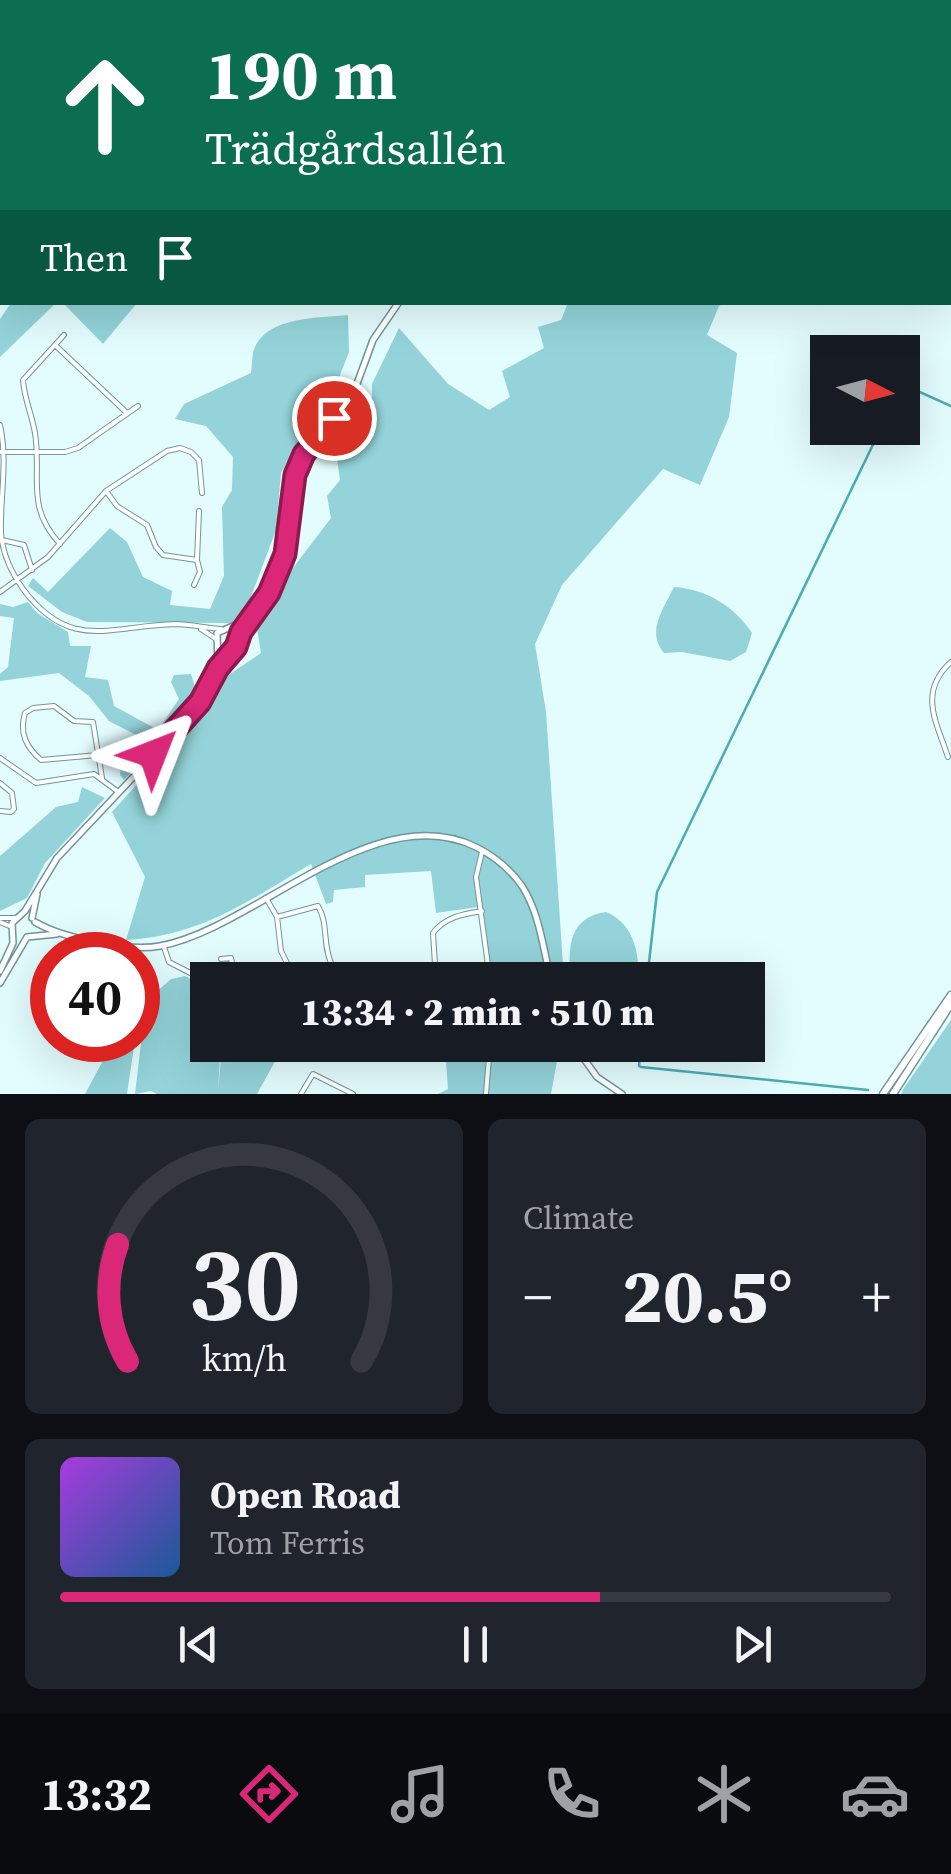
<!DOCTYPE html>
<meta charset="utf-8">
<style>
body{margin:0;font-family:"Source Serif 4",serif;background:#20242c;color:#f1f3f6;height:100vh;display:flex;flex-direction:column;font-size:38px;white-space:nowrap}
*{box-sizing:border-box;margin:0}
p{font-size:32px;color:#9ea1a6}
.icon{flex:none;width:55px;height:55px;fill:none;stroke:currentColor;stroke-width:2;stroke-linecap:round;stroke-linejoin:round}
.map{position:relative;height:1094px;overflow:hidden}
.details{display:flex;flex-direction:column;gap:25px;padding:25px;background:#0d0f14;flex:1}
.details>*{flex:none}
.banner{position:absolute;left:0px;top:0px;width:952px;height:305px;box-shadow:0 10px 40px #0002;background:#0b6e4f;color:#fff;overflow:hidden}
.needle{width:65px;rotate:96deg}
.tools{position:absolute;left:810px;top:335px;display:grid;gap:20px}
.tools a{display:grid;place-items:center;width:110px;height:110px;border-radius:0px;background:#171b24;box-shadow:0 10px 40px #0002;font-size:50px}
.speed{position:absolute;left:30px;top:932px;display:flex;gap:20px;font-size:50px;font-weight:700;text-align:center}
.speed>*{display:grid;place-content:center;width:130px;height:130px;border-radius:50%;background:#171b24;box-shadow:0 10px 40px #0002;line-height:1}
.speed .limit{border:15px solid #d22;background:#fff;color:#111}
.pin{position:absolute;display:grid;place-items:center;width:85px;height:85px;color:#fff;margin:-42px;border:5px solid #fff;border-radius:50%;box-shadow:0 2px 10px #0007}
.me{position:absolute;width:110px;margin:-55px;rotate:45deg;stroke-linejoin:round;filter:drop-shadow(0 0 8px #0008)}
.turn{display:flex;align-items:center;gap:35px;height:210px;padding:0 40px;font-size:45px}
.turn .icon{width:130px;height:130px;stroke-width:2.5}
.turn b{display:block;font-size:70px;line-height:85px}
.then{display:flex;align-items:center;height:95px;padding:0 40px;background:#0003;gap:20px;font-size:38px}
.big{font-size:75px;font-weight:800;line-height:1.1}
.details .card{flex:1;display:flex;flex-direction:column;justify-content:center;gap:15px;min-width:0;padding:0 35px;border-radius:15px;background:#20242c}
.details .dial{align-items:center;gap:0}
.dial svg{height:260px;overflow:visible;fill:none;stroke:#363941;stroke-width:7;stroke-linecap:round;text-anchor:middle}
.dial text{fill:#f1f3f6;stroke:none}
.song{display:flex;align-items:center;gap:30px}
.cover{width:120px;height:120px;border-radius:15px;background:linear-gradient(135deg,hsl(280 70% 55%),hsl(210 70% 35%))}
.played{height:10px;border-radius:5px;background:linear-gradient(90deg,#db2777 65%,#363941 65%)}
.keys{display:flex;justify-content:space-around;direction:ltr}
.heat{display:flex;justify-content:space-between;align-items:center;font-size:55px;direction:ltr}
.details .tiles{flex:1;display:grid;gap:25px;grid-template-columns:1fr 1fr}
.card:last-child{grid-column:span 2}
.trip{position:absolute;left:190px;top:962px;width:575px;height:100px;border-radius:0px;background:#171b24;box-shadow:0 10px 40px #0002;font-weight:800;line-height:100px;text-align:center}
.tabs{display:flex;height:160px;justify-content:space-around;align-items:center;background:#090b0e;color:#9ea1a6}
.tabs .icon{width:70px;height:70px}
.tabs .on{color:#db2777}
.tabs b{font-size:45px;color:#f1f3f6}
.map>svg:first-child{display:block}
.green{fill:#93d3d9}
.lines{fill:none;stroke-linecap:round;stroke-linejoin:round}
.stream{stroke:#4bacb4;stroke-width:2.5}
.minor-casing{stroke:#6f969a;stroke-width:6}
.tertiary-casing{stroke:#6f969a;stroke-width:8}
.secondary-casing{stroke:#6f969a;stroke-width:9}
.minor{stroke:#fff;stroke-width:4}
.tertiary{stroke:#fff;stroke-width:5}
.secondary{stroke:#fff;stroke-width:6}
.route-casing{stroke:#8e194d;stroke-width:25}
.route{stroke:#db2777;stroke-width:18}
</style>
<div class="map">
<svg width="951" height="1094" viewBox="0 0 951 1094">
<rect width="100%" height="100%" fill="#e3fcfe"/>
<path class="green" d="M11,303H56L0,357V319Z
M63,303H137L103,344Z
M568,303H725L719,306L707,335L737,353L729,417L700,485L663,469L562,585L535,644L546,712L564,980H494L478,907L436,913L431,871L365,875V887L334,890L333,902L326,904L311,864C248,901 201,936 126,940L145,877L112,812L214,699L224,678L261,653L257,629L286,577L331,518L327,496L340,480L337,460L344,439L372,404V384L399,328L448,384L489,410L510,397L502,371L544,348L538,327L561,320Z
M348,315L349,352L333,393L307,425L281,473L276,530L250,599L232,623L87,622L62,612L28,586L33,578L48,592L110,528L127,542L143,577L172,591L170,605L210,609L224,576L222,507L232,490L233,457L206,426L175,419L184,404L251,373C252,366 252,356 254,349C267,316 319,318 348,315Z
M674,587C706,589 734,606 752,633L746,652L730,661L682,652L664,653C646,631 663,610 674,587Z
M28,602L37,613L68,632L70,646H91L85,677L108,680L114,706L158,730L179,699L171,682L174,675L191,674L197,693L184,715L124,780L120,775L123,747L141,752L146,740L109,721L89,696L59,673L0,681V674L8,667L14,618L0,616V604L13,607Z
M82,787L105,798L45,863L27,898L0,911V856L56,807L78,802Z
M606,912C633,923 640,952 638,980H570C569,948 567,918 606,912Z
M185,976C213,988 208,1020 208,1045H216L215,1056L220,1057L218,1092L222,1045L237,1047L245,1060L259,1058L258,1045H274L278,1056L257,1094H157L151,1091L135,1094L146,1001L171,979Z
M951,1020V1094H901L904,1088Z
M114,1040H135L127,1094H85Z
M448,1045H560L551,1094H438L448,1089L445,1047Z"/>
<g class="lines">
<path class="stream" d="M902,384L951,406
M647,980L657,892L881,428
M641,1045L639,1066L641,1067L868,1090"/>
<g class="minor-casing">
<path id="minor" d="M379,0L380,2
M458,0L459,2
M444,2L448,0
M0,154L2,153
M0,177L2,175
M0,262L2,263
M55,345L127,413
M0,425C8,460 0,497 1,532C2,553 11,572 23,589C70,652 109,626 175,624C190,624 206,628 221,629
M0,452H65L78,448L138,406
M106,491L117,506L147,525L156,547L163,555L197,560L200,572L194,585
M2,540L24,545L32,570
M60,544C25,506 42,478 35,433C32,415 24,398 23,380L64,335
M197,560L199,511
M0,592L48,557L106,491L167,451L180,448L191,452L199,460L202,493
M201,629L216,639
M98,755L41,760C26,747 19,733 25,713L33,708L54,706L74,721L93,722L102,778
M948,757C936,721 918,692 951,662
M0,758L36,783L94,774L117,791
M0,783L12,793L14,809L11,812L0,811
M482,852L476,877L490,980
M266,898L277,917L318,906C329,924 322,946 332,965
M277,917L281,951L289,967
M0,918H15
M0,922L12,927
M164,947L169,962L208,982
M221,959L231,958L233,968L221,972
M436,980L433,933C445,917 463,914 482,911
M301,1094L313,1074L353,1094
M486,1094L490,1045"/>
</g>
<g class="tertiary-casing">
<path id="tertiary" d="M492,0H499
M560,0L569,2
M819,2L824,0
M218,665L217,633L249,619
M32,918L37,894
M35,922C62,938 129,952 160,946C256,928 373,797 476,847C494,856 510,869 522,886C540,914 543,949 551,980
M0,971L13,943L12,923L25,911L57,858L188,719L217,668L235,647L241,632L269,593L285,554L291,489L304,454L318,435L351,400L373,340L399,302
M0,983L27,937L57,934
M574,1045L597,1077L622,1094"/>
</g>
<g class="secondary-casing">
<path id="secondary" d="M883,1094L951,995
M893,1094L951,1004"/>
</g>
<use href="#minor" class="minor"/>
<use href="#tertiary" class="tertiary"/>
<use href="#secondary" class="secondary"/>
</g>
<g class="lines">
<g class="route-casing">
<path id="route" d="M153,754L200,702L218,668L236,647L241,632L269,593L285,554L295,475L304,454L334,418"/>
</g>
<use href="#route" class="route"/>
</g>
</svg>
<div class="tools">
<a><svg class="needle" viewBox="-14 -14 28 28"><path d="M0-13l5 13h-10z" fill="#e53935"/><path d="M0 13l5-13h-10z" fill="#9ea1a6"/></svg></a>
</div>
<div class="speed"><div class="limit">40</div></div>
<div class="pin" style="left:334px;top:418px;background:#d93025"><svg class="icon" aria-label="arrive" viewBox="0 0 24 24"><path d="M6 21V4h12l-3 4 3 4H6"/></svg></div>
<svg class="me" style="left:153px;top:754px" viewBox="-20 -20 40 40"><path d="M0-17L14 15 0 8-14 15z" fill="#db2777" stroke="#fff" stroke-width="4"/></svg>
<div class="trip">13:34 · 2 min · 510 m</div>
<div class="banner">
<div class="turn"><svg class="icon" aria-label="ahead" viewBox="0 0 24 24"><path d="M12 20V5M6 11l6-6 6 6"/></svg><div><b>190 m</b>Trädgårdsallén</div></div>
<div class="then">Then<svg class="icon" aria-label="arrive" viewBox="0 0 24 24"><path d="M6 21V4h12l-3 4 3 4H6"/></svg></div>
</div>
</div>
<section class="details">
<div class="tiles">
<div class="card dial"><svg viewBox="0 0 100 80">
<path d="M14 69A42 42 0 1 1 86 69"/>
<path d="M14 69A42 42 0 0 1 11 33" stroke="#db2777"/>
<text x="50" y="56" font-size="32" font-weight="700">30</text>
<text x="50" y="72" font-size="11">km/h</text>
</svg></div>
<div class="card"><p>Climate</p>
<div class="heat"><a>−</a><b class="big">20.5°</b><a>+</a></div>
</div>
<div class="card">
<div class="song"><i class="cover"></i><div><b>Open Road</b><p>Tom Ferris</p></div></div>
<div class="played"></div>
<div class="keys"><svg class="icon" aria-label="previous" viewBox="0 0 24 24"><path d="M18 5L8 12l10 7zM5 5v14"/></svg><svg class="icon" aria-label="pause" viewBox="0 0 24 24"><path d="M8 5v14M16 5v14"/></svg><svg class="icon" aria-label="next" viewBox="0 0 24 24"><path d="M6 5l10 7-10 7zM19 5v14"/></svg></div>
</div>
</div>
</section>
<nav class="tabs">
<b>13:32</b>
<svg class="icon on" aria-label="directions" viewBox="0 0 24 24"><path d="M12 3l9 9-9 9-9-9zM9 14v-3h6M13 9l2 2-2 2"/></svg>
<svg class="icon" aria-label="music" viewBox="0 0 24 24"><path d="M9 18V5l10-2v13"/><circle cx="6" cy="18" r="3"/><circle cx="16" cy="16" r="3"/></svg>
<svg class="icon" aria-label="phone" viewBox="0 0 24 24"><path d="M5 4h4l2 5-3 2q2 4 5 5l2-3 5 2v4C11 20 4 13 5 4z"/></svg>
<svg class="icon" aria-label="climate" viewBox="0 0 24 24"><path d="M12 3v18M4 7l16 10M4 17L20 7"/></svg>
<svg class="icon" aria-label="car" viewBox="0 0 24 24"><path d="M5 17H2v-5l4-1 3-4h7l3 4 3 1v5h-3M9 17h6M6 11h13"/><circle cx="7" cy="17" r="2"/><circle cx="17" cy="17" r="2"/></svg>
</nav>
